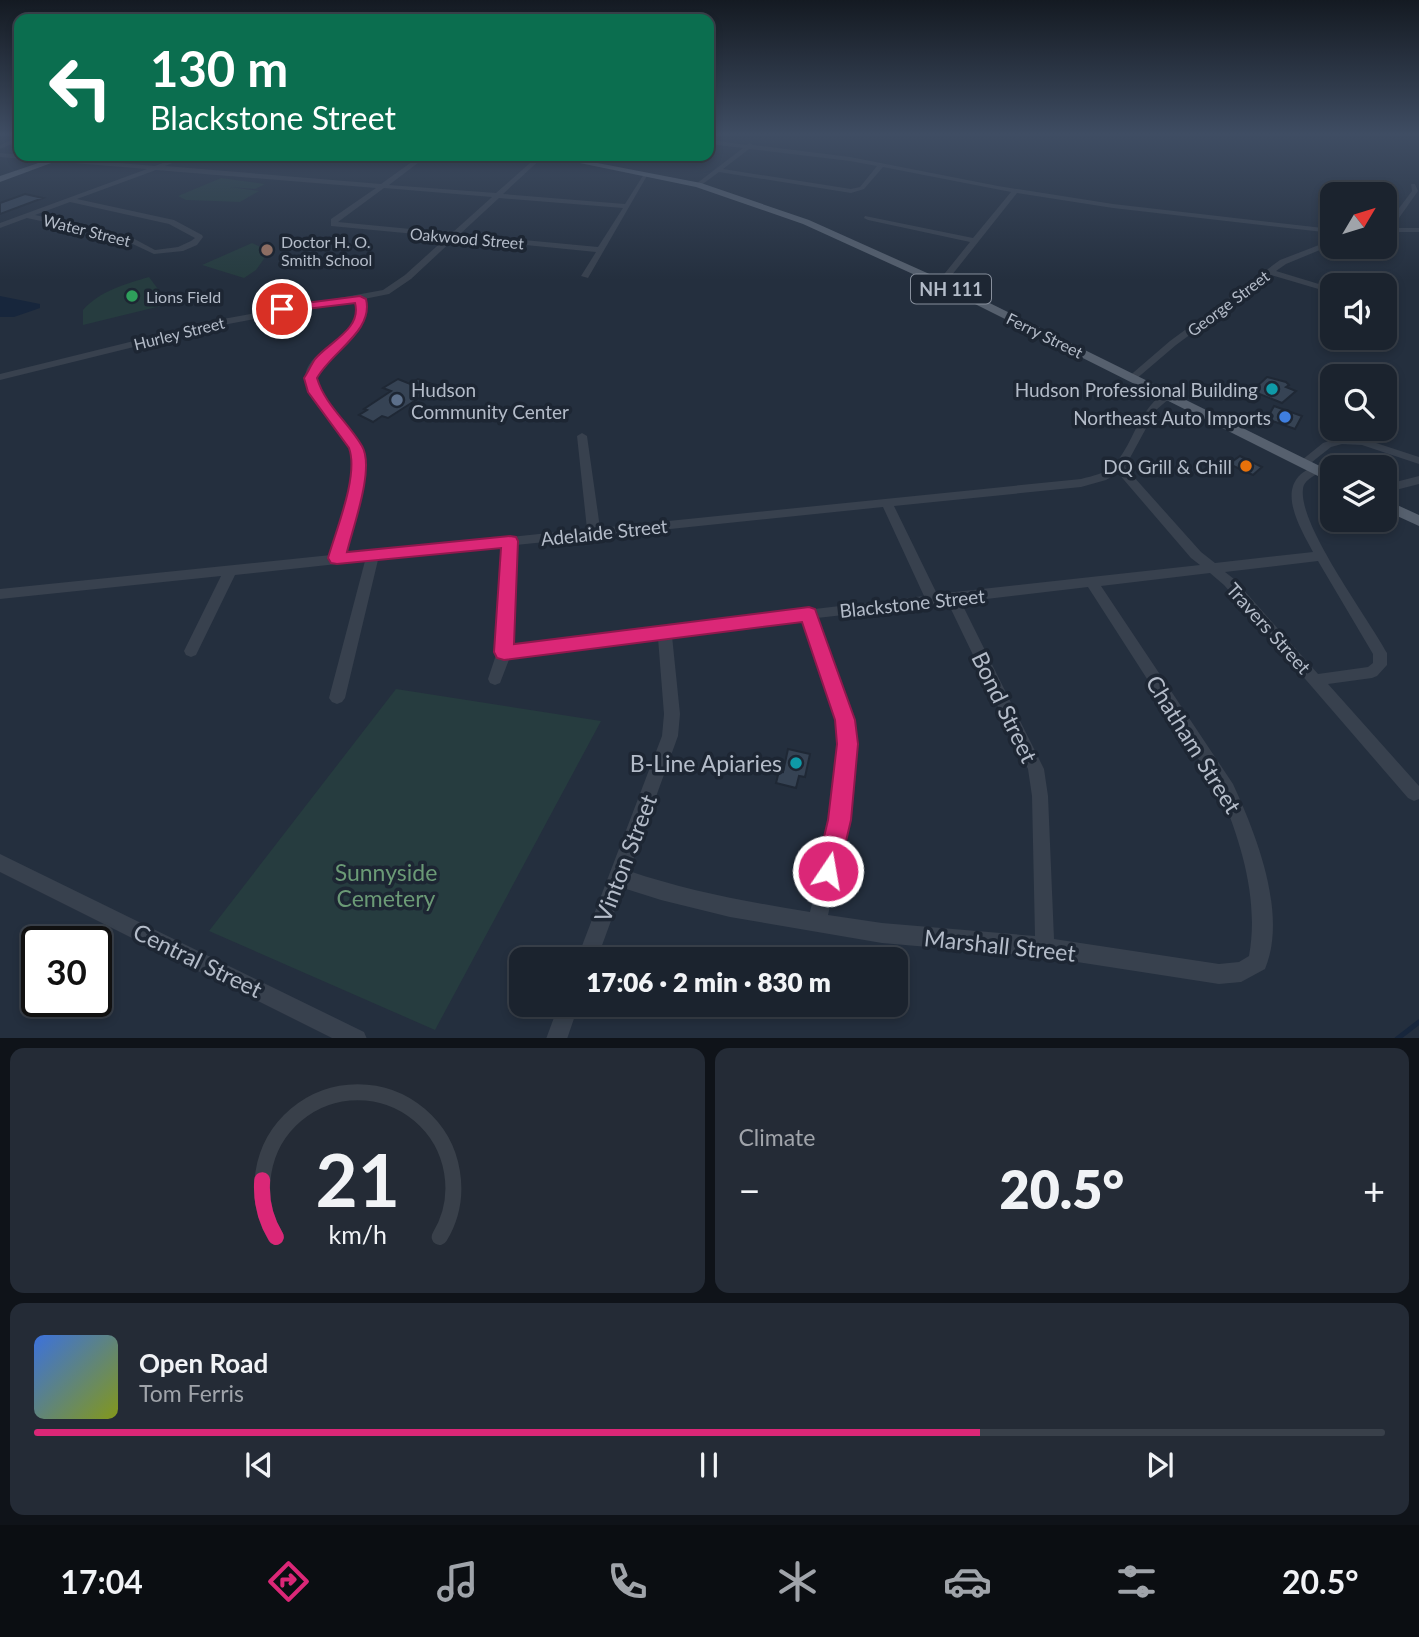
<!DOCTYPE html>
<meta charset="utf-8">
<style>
body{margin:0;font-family:Lato,sans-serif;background:#242b36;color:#f1f3f6;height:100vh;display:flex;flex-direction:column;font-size:26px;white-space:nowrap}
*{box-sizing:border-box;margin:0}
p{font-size:23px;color:#a0a4aa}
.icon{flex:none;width:38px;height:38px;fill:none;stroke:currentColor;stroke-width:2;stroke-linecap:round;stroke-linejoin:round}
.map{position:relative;height:1038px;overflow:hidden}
.drawer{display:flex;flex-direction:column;gap:10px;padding:10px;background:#0f1319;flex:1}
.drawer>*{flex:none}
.hud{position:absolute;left:14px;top:14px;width:700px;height:147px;border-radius:14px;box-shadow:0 4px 10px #0003,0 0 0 2px #39404a;background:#0b6e4f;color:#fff;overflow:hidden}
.needle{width:46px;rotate:52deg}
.buttons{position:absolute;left:1320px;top:182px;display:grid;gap:14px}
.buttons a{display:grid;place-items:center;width:77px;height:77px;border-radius:14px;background:#1b232e;box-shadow:0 4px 10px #0003,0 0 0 2px #39404a;font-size:35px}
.speed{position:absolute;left:21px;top:926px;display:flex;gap:14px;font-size:35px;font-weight:700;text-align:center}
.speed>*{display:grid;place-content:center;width:91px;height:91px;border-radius:50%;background:#1b232e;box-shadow:0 4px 10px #0003,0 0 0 2px #39404a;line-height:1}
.speed .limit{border:4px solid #111;border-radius:10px;background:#fff;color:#111}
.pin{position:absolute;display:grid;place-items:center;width:60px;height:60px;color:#fff;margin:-30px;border:4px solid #fff;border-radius:50%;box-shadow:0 2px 7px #0007}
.me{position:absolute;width:77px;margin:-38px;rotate:12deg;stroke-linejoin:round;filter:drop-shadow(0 0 5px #0008)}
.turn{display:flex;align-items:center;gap:24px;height:147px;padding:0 21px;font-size:32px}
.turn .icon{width:91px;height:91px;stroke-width:2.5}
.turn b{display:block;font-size:49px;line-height:60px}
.big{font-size:52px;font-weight:800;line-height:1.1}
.drawer .card{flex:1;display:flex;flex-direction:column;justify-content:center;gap:10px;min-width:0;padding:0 24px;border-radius:14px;background:#242b36}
.drawer .dial{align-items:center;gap:0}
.dial svg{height:182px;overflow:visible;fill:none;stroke:#39404a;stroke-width:7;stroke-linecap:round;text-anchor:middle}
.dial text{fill:#f1f3f6;stroke:none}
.song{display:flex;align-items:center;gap:21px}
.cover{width:84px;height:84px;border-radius:10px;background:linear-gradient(135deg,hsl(220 70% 55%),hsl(70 70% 35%))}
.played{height:7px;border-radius:4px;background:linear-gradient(90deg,#db2777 70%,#39404a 70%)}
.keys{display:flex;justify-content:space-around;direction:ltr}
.heat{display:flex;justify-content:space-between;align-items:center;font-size:38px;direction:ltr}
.drawer .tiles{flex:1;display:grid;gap:10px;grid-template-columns:1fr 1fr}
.card:last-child{grid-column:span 2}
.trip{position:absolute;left:509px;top:947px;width:399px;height:70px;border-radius:14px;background:#1b232e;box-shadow:0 4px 10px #0003,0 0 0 2px #39404a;font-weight:800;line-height:70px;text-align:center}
.tab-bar{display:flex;height:112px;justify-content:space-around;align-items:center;background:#0b0e12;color:#a0a4aa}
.tab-bar .icon{width:49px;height:49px}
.tab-bar .active{color:#db2777}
.tab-bar b{font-size:32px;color:#f1f3f6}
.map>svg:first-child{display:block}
.green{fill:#263c3f}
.water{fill:#17263c}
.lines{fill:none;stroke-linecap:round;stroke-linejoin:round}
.stream{stroke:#17263c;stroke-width:5}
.building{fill:#364354;stroke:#1f2835;stroke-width:2}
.minor{fill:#38414e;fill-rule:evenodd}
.major{fill:#56606e;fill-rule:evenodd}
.route{fill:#db2777;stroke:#8e194d;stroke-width:2}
.education-dot{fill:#8d6e63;stroke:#1d2633;stroke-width:2.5}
.leisure-dot{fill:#2e9e5b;stroke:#1d2633;stroke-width:2.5}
.culture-dot{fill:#0f9aa8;stroke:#1d2633;stroke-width:2.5}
.service-dot{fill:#5c6f8a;stroke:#1d2633;stroke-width:2.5}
.shop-dot{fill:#3f7fe0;stroke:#1d2633;stroke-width:2.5}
.food-dot{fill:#e8710a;stroke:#1d2633;stroke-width:2.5}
.labels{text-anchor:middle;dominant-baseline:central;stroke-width:7;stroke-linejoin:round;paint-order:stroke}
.far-street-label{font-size:16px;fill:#b4bcc9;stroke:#1d2633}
.far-poi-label{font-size:16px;fill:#b4bcc9;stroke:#1d2633;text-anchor:start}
.shield{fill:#1d2633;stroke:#878f9c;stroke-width:2}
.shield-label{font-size:18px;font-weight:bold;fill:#b4bcc9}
.poi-label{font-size:19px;fill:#b4bcc9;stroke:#1d2633;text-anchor:end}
.street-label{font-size:19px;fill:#b4bcc9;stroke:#1d2633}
.near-street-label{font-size:23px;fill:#b4bcc9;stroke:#1d2633}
.near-poi-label{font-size:23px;fill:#b4bcc9;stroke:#1d2633;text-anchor:end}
.near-park-label{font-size:23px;fill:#6b9a76;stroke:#1d2633}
</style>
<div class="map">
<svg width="1419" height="1039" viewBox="0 0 1419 1039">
<rect width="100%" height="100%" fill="#242f3e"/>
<path class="green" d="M221,178L265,184L255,189L230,187L259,191L240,202L186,200L178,196Z
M252,243L263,248L266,256L256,270L244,278L202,265Z
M149,277L169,304L83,325V310C100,291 125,284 149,277Z
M396,689L601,721L435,1030L209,931Z"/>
<path class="water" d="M0,296L40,304V308L14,317H0Z"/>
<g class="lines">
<path class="stream" d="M1397,1039L1419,1022"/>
</g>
<path class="building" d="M25,194L43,198L0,214V203Z
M1267,377L1286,382L1289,385L1286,387L1296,391L1282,403L1252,391Z
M398,379L410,384L418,379L432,384L425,389L430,391L388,418L382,416L373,422L359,415L367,410L364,409L391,391L383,388Z
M1274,406L1302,416L1295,429L1267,419Z
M1240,456L1262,467L1253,475L1229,464Z
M788,749L810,754L805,777L799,776L796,788L776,783L779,771L783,772Z"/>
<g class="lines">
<path class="minor" d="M19,137V141L0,149V145Z
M709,140L747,145L750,143L753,145L850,157L998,186L1113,204L1332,229V233L1113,208L1017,193L944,285H941L937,283L970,242L868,220L864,218L865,216L973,238L1011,192L883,167L864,189L851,193L719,172L700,186H696V184L743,148L709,144ZM749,149L850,161L877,166L860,187L851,189L723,169Z
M0,153L155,166L182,156H190L165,166L381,184L420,156H427L389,185L496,193L538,156H544L503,194L625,204L644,174H648L588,278L581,276L596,252L455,238L411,279L389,294L364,299C371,346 319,344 315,377C313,399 354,427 362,448C373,476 352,526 345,554L587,529L577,436L582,433L587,436L600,528L1081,479C1092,476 1108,473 1116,463C1135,439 1136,416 1162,394H1170V398L1156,410L1125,467L1201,552L1215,563L1313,552C1298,524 1272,481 1316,466L1322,470C1316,476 1304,479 1303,489C1298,525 1369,619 1387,653V665L1377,676L1372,678L1328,684L1419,786V799L1414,801L1408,798L1224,585L1210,573L1101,586L1233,784C1256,834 1288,914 1265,969L1241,982L1219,984L1045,957L882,943L730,917L661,900L623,888L597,959H577L662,736L664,714L658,638L510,657L500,683L495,685L490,683L488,679L497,652L503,547L378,560L345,698L342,702L337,704L332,702L329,698L365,561L235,575L196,655L191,657L186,655L184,651L221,576L0,599V589L331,555C339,527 360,479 351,450C344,428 303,401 305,378C308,344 360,345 356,300L223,325L0,380V374L223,319L383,290L405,275L447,237L331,226V219L376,188L156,170L77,199L174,220L202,235L203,237L197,245L183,251L154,254L122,239L27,218L0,228V223L147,169L0,157ZM384,188L492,197L452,233L338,222ZM499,198L623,208L598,247L460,234ZM70,202L169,224L195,238L191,241L178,247L155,250L127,235L35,215ZM1118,473L1191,558L1200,565L937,594L894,506L1081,487L1106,480ZM883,507L924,596L512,645L516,545ZM1318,561L1373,654V663L1368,667L1318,674L1234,579L1225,572ZM1088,587L1221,794C1242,845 1259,901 1249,956L1239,962L1219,964L1054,939L1048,796L1044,769L961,602ZM948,603L1028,769L1032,796L1035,936L882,923L828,915C843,852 865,784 852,719C845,684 830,652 817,618ZM804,620C816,653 832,687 837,722C847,785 825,851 810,912C748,902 688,891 629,871L678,736L680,714L672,636Z
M1411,184H1415L1418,191L1392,228H1419V232H1384V228L1412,191Z
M1332,240V245L1286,264L1276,271L1332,288V293L1271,275L1176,345L1135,380L1132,381L1127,378L1170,341L1280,260Z
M1341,437L1367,440L1419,457V464L1362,445L1342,444L1331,447L1307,466L1303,468L1297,464L1323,443Z
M1419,476V484L1384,493V485Z
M0,854L364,1032L367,1039H334L0,872Z
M559,1004H579L567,1039H546Z"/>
<path class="major" d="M59,156H70L0,182V176Z
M546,156H561L701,183L809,220L945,281L1332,472V483L937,285L803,224L696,187Z
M1384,499L1419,515V526L1384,510Z"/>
</g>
<linearGradient id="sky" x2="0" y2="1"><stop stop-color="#141a22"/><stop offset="0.48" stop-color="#3f4d63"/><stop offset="1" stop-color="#3f4d63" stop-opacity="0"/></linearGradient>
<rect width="1419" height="280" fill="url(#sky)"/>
<path class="route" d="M360,296L366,299C374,331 332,351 317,378C325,405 348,422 362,446C375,468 353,527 347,552L510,536L516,537L518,541L514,644L809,607L815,609L855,720L858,744L851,820L837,879L828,883L820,879L816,871L828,820L837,744L835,720L802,622L504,660L497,658L494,652L501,548L337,564L331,563L328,558C336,530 359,475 349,448L308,392L304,378C308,372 311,365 315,359C329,342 362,329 355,303L282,312L276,309L282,306Z"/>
<circle class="education-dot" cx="267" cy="250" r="7"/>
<circle class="leisure-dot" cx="132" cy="296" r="7"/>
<g class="culture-dot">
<circle cx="1272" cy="389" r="7"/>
<circle cx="796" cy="763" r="7"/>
</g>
<circle class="service-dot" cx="397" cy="400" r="7"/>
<circle class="shop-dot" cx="1285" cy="417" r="7"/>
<circle class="food-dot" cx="1246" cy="466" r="7"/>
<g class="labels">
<g class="far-street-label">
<text transform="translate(87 230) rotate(14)">Water Street</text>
<text transform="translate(467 238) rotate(5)">Oakwood Street</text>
<text transform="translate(1228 303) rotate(-37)">George Street</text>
<text transform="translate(179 333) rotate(-14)">Hurley Street</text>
<text transform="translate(1045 335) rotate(26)">Ferry Street</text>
</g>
<g class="far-poi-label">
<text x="281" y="241">Doctor H. O.<tspan x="281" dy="18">Smith School</tspan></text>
<text x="146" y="296">Lions Field</text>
</g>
<rect class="shield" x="911" y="274.5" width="80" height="29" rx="5"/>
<g class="shield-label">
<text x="951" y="289">NH 111</text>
</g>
<g class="poi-label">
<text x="411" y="389" text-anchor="start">Hudson<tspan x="411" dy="22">Community Center</tspan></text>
<text x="1258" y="389">Hudson Professional Building</text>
<text x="1271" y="417">Northeast Auto Imports</text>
<text x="1232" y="466">DQ Grill &amp; Chill</text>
</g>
<g class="street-label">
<text transform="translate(604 532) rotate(-6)">Adelaide Street</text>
<text transform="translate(912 603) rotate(-6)">Blackstone Street</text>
<text transform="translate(1269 628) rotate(48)">Travers Street</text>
</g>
<g class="near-street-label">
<text transform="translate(1005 707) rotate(64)">Bond Street</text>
<text transform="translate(1194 744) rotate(58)">Chatham Street</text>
<text transform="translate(625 858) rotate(-69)">Vinton Street</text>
<text transform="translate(1000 945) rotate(6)">Marshall Street</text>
<text transform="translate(198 960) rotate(26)">Central Street</text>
</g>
<g class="near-poi-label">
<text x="782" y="763">B-Line Apiaries</text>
</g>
<g class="near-park-label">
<text x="386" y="872">Sunnyside<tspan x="386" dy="26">Cemetery</tspan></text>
</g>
</g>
</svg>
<div class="buttons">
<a><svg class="needle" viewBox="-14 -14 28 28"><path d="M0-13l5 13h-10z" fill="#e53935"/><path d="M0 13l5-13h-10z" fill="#a0a4aa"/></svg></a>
<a><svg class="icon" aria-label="sound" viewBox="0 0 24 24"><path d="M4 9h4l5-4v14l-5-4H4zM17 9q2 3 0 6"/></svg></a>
<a><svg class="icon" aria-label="search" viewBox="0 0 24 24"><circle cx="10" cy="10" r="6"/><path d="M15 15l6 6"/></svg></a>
<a><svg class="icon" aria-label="layers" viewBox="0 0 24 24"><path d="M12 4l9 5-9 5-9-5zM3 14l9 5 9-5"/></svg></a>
</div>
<div class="speed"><div class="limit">30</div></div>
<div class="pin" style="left:282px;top:309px;background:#d93025"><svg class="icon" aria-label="arrive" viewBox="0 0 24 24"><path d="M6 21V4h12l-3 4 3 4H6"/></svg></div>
<svg class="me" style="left:828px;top:871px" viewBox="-20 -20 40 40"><circle r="17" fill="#db2777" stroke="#fff" stroke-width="3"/><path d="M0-11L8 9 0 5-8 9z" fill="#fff"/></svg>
<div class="trip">17:06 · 2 min · 830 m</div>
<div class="hud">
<div class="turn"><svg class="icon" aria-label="left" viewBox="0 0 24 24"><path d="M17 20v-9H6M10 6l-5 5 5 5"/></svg><div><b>130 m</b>Blackstone Street</div></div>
</div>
</div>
<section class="drawer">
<div class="tiles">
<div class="card dial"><svg viewBox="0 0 100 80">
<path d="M14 69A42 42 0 1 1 86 69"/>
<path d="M14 69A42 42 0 0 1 8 44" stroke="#db2777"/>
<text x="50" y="56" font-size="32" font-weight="700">21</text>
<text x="50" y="72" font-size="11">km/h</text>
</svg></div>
<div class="card"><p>Climate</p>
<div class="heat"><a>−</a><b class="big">20.5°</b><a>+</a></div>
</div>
<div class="card">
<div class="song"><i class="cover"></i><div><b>Open Road</b><p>Tom Ferris</p></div></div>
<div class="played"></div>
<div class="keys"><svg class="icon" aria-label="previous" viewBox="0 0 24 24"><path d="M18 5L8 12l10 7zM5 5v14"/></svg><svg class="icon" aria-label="pause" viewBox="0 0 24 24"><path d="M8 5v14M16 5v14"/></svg><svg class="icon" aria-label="next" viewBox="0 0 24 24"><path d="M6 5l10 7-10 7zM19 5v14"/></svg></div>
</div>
</div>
</section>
<nav class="tab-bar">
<b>17:04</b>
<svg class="icon active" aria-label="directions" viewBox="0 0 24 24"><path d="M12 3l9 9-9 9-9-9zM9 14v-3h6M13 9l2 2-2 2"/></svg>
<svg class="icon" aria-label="music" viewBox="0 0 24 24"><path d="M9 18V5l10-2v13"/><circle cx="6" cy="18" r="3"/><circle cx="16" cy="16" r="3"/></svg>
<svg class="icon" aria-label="phone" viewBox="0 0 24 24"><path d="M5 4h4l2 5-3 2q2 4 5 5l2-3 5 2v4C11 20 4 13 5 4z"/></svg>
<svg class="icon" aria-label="climate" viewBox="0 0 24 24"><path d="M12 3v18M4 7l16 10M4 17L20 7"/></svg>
<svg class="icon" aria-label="car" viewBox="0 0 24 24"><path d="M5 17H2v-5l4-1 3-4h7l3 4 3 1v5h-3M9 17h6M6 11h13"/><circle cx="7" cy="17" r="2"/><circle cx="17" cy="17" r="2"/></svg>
<svg class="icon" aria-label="filters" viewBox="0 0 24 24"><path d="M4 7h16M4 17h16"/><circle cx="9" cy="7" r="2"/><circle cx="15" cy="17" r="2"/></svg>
<b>20.5°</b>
</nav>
